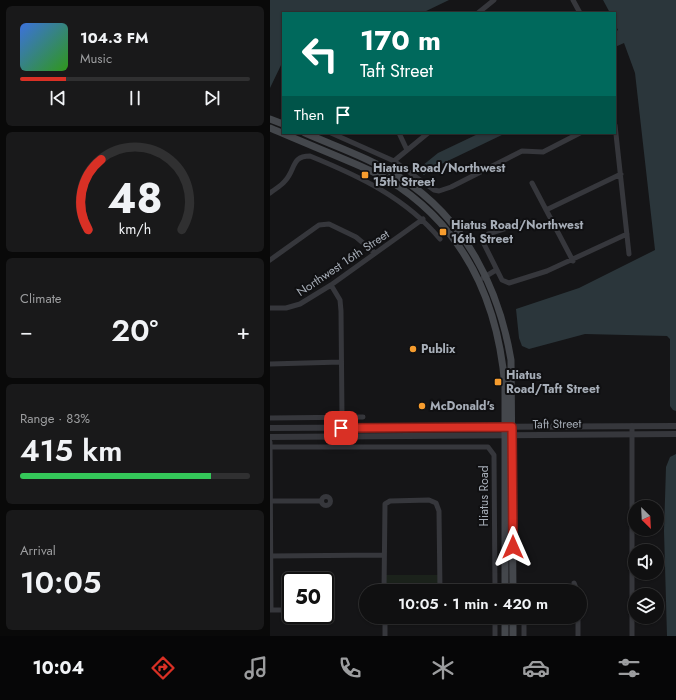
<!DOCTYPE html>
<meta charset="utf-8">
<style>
body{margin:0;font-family:Jost,sans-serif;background:#19191a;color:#f1f3f6;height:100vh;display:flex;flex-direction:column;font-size:15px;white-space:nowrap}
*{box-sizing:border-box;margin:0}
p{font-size:13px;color:#9c9d9f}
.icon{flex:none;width:22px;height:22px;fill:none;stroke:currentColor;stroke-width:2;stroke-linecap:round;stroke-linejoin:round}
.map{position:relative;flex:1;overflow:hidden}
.panel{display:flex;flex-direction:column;gap:6px;padding:6px;background:#090909;width:270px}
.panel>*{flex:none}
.top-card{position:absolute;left:12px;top:12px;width:334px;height:122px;border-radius:0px;box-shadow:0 1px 3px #0004,0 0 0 1px #303031;background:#00695c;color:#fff;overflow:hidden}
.needle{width:26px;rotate:156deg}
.tools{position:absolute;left:358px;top:500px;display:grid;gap:8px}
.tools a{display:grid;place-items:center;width:36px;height:36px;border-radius:50%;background:#101011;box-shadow:0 1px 3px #0004,0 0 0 1px #303031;font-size:20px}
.speed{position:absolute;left:12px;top:572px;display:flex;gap:8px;font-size:20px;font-weight:700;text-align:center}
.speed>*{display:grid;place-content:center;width:52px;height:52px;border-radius:50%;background:#101011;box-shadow:0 1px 3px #0004,0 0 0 1px #303031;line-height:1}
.speed .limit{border:2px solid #111;border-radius:6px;background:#fff;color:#111}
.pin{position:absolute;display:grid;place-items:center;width:34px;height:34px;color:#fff;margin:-17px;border-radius:8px;box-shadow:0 2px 6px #0006}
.me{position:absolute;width:44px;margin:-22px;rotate:0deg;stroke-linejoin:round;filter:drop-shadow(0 0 3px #0008)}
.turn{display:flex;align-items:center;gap:14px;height:84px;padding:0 12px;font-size:18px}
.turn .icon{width:52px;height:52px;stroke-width:2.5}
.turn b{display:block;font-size:28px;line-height:34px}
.then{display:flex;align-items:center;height:38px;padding:0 12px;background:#0003;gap:8px;font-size:15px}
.big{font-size:30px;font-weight:600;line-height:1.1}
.panel .widget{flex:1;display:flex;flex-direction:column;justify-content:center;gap:6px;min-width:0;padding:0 14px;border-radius:6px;background:#19191a}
.panel .dial{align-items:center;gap:0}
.dial svg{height:104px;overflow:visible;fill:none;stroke:#303031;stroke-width:7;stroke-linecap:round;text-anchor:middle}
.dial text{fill:#f1f3f6;stroke:none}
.song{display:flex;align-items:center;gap:12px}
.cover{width:48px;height:48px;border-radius:6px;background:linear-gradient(135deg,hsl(220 70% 55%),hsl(110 70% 35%))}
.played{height:4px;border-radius:2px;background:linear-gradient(90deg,#d93025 20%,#303031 20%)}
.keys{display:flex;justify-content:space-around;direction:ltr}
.heat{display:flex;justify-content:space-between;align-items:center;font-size:22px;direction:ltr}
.charge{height:6px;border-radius:3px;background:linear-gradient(90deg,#34c759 83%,#303031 0)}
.trip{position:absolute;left:89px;top:584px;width:228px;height:40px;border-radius:20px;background:#101011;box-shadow:0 1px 3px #0004,0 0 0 1px #303031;font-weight:600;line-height:40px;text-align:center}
.menu{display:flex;height:64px;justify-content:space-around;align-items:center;background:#060607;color:#9c9d9f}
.menu .icon{width:28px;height:28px}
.menu .selected{color:#d93025}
.menu b{font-size:18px;color:#f1f3f6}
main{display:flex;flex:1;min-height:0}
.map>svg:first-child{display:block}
.green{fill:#1b221b}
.water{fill:#2b363b}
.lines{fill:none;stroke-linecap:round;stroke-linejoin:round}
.minor{stroke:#36373c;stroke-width:5}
.tertiary{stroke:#36373c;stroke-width:6}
.secondary{stroke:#44474c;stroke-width:7}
.route-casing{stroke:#8d1f18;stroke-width:10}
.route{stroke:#d93025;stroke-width:7}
.poi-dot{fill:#f69c2e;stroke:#101012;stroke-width:1.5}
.labels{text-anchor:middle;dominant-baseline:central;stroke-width:4;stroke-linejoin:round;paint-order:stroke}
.poi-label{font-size:12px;font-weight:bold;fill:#a6adb7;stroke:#101012;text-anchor:start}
.street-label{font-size:12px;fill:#a6adb7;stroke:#101012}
</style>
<main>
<section class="panel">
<div class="widget">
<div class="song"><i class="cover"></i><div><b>104.3 FM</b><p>Music</p></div></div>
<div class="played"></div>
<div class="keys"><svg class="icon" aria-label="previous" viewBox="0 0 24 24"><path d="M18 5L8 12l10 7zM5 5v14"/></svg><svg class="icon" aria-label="pause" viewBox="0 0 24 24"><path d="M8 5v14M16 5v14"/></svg><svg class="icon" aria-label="next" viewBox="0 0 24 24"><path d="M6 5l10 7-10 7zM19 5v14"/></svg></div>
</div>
<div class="widget dial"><svg viewBox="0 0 100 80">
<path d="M14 69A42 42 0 1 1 86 69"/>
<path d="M14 69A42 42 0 0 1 24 15" stroke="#d93025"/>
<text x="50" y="56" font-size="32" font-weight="700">48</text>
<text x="50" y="72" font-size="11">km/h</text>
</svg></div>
<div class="widget"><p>Climate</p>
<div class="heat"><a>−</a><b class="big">20°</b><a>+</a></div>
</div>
<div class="widget"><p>Range · 83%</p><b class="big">415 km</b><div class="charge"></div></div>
<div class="widget"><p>Arrival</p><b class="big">10:05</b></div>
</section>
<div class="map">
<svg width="406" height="636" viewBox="0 0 406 636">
<rect width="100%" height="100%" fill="#151517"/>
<path class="green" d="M114,575H169L170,591H114Z"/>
<path class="water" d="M0,0H179L152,13H13V61L0,88Z
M333,0H406V411L403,410L400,406V339L397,336L315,334L259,349L252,346L249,338L246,309L309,288L385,250L365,73L354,43L345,47V32L348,30L345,24V13H340Z
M210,133H236L161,169L154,175L147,170L168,153Z
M406,454V636H397L394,531L396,467L400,457Z"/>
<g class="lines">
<path class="minor" d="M303,0L310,13
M208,13L224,0
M345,125L359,254
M61,133L124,161L164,190L169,191L181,187L252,151L273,152L310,133
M129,133L137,150
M124,161L158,133
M262,183L303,261
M0,193C5,189 11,186 15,181C26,169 21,156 40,156C89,176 136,198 170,239
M276,210L351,174
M253,223L218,234L213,242L232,280L239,283L277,271L357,234
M0,260L49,225L59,224L86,237L105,253
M213,278L226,270
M61,285L70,300L71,311L72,417
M0,308H16L30,304L61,285L153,219
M0,364L71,362
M0,418L93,417
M362,426V636
M0,442L1,610
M0,447H218L224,455L225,591
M51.5 501a4.5 4.5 0 1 1 9 0a4.5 4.5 0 1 1-9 0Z
M0,501H51
M0,556L114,555
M304,583L307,591
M243,589L252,591
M114,591L115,504L120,501L159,500L166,503L169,511L170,591
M0,610H21
M115,617V636
M225,617V636
M254,617V636
M308,617V636"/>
<path class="tertiary" d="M0,428L406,426
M0,437L406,434"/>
<path class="secondary" d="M0,119L13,124
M0,128C30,141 60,153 90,166C99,170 108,174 117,179C194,226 228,300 235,387V591
M35,133C67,147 102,159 131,178C195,219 229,288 241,360L243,591
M235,617V636
M243,617V636"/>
</g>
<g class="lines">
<g class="route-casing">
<path id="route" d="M71,428L242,427L243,547"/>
</g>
<use href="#route" class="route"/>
</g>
<g class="poi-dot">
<rect x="91" y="171" width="8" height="8" rx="2"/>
<rect x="169" y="228" width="8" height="8" rx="2"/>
<circle cx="143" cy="349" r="4"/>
<rect x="224" y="378" width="8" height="8" rx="2"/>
<circle cx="152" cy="406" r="4"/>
</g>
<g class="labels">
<g class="poi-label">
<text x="103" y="168">Hiatus Road/Northwest<tspan x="103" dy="14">15th Street</tspan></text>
<text x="181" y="225">Hiatus Road/Northwest<tspan x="181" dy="14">16th Street</tspan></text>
<text x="151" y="349">Publix</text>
<text x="236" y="375">Hiatus<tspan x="236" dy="14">Road/Taft Street</tspan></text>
<text x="160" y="406">McDonald's</text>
</g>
<g class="street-label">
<text transform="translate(73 263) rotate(-34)">Northwest 16th Street</text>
<text transform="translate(287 424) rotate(-1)">Taft Street</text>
<text transform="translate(214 496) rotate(-90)">Hiatus Road</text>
</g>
</g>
</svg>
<div class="tools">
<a><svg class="needle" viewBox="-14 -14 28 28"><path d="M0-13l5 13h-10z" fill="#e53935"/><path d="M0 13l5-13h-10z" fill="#9c9d9f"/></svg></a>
<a><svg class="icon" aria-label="sound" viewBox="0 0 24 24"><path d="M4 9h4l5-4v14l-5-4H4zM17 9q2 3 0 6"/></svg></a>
<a><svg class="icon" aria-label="layers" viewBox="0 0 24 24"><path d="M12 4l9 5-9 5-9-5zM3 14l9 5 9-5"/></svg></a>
</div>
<div class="speed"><div class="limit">50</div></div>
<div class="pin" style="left:71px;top:428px;background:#d93025"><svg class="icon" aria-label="arrive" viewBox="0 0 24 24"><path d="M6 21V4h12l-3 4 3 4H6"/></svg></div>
<svg class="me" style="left:243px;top:547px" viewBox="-20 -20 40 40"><path d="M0-17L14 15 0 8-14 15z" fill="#d93025" stroke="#fff" stroke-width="4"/></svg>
<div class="trip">10:05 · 1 min · 420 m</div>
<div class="top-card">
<div class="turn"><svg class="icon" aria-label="left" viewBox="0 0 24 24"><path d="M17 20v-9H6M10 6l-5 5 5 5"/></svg><div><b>170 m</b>Taft Street</div></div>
<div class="then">Then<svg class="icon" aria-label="arrive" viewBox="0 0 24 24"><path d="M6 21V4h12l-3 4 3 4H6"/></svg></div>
</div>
</div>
</main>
<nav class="menu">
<b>10:04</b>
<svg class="icon selected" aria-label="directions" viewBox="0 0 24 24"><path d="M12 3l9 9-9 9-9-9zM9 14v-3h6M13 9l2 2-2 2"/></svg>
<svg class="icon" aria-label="music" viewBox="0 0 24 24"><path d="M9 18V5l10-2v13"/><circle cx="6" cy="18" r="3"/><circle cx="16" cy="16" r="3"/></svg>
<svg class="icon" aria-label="phone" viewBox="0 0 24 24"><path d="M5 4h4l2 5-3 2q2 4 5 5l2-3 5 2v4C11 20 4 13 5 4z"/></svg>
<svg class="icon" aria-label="climate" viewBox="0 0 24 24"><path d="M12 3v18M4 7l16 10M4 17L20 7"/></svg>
<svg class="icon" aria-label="car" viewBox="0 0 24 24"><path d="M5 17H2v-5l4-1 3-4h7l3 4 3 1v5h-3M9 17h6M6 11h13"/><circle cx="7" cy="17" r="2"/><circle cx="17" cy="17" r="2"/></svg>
<svg class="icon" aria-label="filters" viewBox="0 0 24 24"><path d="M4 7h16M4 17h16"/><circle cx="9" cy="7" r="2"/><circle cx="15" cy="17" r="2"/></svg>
</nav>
